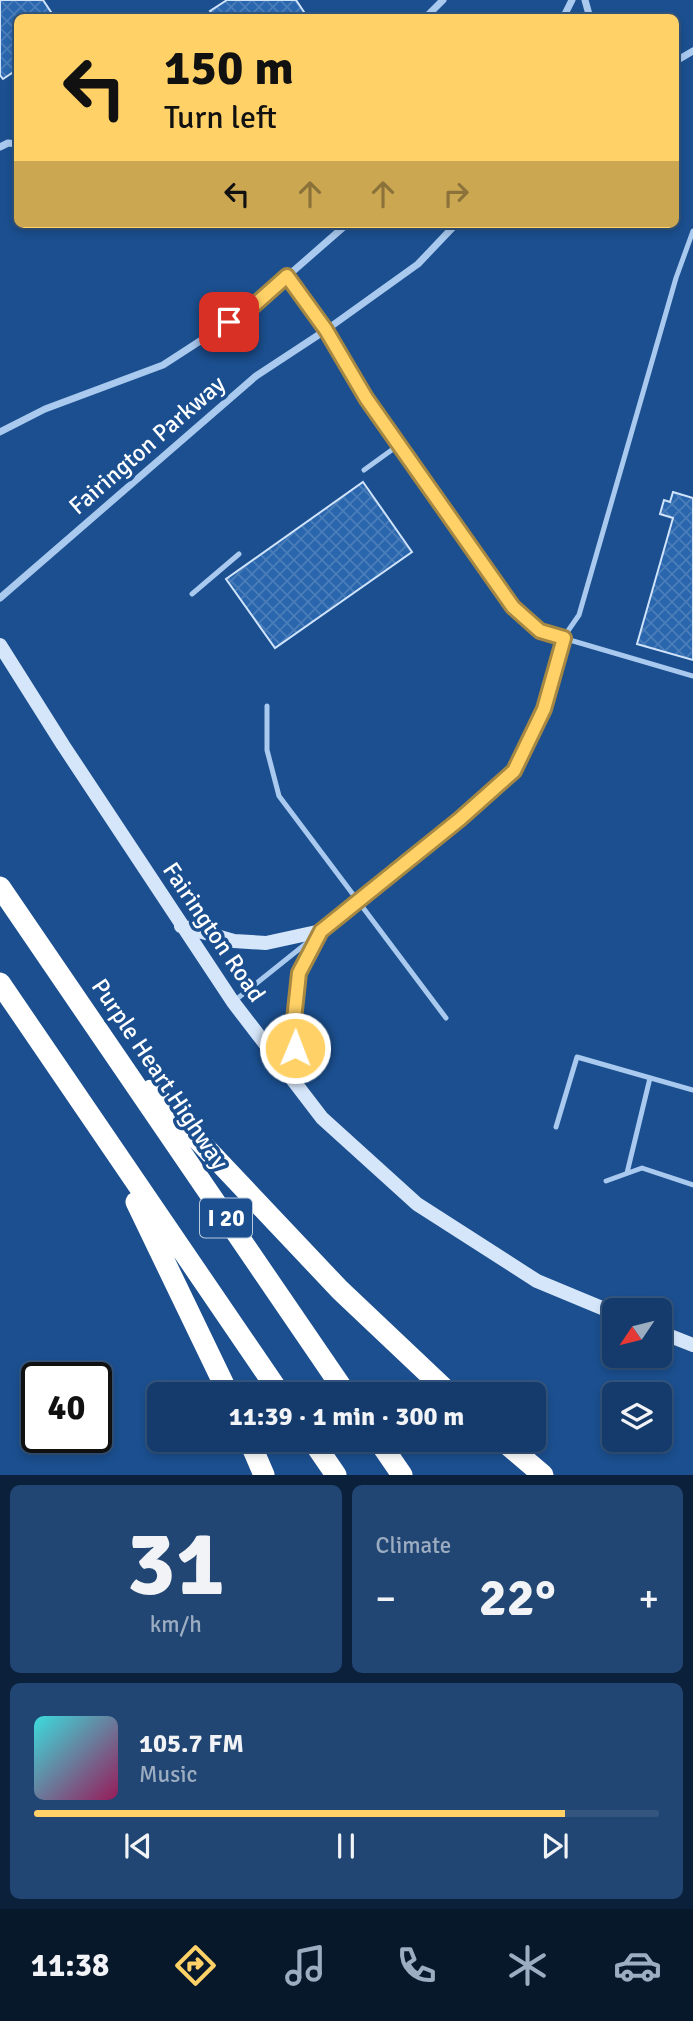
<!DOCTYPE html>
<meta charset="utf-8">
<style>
body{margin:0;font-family:Signika,sans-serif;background:#214673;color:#f1f3f6;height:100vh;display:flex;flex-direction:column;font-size:26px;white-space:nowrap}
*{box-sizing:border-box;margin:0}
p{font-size:23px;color:#9dadc1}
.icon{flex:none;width:38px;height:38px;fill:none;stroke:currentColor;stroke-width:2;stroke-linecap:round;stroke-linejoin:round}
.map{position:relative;height:1475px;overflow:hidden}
.sheet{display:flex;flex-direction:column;gap:10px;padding:10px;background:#0b203b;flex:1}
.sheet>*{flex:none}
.guide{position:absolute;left:14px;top:14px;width:665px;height:214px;border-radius:10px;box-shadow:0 4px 10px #0003,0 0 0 2px #33557e;background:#ffd166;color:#111;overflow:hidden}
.needle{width:46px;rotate:235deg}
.tools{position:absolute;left:602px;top:1298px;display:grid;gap:14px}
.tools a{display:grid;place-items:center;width:70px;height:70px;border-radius:10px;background:#143b6b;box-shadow:0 4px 10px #0003,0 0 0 2px #33557e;font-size:35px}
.speed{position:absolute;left:21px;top:1362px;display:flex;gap:14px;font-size:35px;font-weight:700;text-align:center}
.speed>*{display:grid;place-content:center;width:91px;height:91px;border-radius:50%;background:#143b6b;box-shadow:0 4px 10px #0003,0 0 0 2px #33557e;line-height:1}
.speed .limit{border:4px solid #111;border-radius:10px;background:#fff;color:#111}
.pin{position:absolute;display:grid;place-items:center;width:60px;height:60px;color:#fff;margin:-30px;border-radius:14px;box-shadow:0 4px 10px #0006}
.me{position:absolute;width:77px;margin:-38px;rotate:1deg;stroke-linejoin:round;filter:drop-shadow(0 0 5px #0008)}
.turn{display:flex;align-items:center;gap:24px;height:147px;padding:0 35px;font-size:32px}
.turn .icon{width:91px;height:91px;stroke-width:2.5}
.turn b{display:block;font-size:49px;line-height:60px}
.lanes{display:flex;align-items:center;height:66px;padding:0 35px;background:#0003;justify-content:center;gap:35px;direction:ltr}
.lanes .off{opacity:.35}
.big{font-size:52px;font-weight:700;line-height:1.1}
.sheet .tile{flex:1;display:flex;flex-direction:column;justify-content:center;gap:10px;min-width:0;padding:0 24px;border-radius:10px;background:#214673}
.sheet .dial{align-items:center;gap:0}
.dial b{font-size:91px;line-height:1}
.song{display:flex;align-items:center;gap:21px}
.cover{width:84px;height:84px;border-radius:10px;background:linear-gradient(135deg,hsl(180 70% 55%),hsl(330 70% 35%))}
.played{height:7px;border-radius:4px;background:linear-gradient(90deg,#ffd166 85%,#33557e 85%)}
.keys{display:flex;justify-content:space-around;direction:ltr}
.heat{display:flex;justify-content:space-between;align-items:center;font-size:38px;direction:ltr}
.sheet .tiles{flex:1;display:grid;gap:10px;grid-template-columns:1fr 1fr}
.tile:last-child{grid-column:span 2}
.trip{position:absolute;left:147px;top:1382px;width:399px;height:70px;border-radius:10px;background:#143b6b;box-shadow:0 4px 10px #0003,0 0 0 2px #33557e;font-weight:700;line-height:70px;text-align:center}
.dock{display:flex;height:112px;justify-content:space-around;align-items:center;background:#08182b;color:#9dadc1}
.dock .icon{width:49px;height:49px}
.dock .selected{color:#ffd166}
.dock b{font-size:32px;color:#f1f3f6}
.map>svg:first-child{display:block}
.building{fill:url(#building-cross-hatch);stroke:#cfe3fa;stroke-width:2}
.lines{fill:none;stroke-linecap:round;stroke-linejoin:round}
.lane{stroke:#a9c9ee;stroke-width:5}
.street{stroke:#a9c9ee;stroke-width:7}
.secondary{stroke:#d6e6fa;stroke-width:14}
.highway{stroke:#fff;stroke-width:21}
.route-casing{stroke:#a68842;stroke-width:18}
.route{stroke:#ffd166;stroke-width:12}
.labels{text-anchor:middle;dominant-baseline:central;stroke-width:7;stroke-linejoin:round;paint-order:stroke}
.shield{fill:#1b4f8f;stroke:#bbcadd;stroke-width:2}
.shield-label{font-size:23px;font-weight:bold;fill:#fff}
.street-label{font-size:24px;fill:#fff;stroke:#1b4f8f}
</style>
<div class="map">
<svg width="693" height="1475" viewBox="0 0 693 1475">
<defs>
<pattern id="building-cross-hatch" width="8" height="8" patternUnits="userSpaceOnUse" patternTransform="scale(1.75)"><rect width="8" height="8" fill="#2a66ad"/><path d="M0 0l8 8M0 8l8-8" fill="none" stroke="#4a7db9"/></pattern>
</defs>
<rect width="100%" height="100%" fill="#1b4f8f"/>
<path class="building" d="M0,0H43L55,18H18V69L3,79L0,75Z
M227,0H296L308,18H215L210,11Z
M363,482L412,552L275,648L226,579Z
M673,492L693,498V660L637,644L673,518L660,514L664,500L670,502Z"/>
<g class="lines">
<path class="lane" d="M326,330L365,398L513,607L539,631L693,676
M364,470L400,444
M192,594L239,554
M267,706V750L279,796L446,1018
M323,929L460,819L514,771L544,709L563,638L579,615L676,278L693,231
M233,1002L313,938
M556,1127L577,1057L693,1090
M627,1173L650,1078
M606,1181L642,1168L693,1185"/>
<path class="street" d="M585,0L590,18
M425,18L443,0
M563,18L572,0
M676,61L693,51
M0,147L8,143L18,144
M287,276L326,330
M0,432L45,409L163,365L251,308L347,224
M0,598L256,376L326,330L418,264L456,224"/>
<path class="secondary" d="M0,645L63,745L233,1002L322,1118L417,1204L537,1281L614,1313
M181,926L234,941L266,943L321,931
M297,1085L294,1029L299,973L321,931
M660,1332L693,1345"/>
<path class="highway" d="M0,887L347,1395
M0,983L281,1395
M151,1090L340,1290L451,1395
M136,1202L229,1395
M249,1440L264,1475
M312,1440L336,1475
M378,1440L402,1475
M502,1440L543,1475"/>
</g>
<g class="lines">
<g class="route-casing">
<path id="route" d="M229,322L251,308L287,276L326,330L366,398L513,607L540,631L564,638L544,709L514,771L460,819L321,931L299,973L293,1029L295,1048"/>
</g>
<use href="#route" class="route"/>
</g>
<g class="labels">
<rect class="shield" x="200" y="1198.5" width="52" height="39" rx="5"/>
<g class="shield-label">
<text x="226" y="1218">I 20</text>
</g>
<g class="street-label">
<text transform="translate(147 445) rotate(-41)">Fairington Parkway</text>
<text transform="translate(214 932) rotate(56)">Fairington Road</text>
<text transform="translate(160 1074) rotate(56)">Purple Heart Highway</text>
</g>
</g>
</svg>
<div class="tools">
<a><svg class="needle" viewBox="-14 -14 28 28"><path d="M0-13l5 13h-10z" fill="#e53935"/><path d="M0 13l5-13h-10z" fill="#9dadc1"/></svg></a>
<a><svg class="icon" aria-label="layers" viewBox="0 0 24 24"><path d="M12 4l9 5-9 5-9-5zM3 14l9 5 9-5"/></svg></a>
</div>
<div class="speed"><div class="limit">40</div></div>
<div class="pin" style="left:229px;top:322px;background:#d93025"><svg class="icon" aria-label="arrive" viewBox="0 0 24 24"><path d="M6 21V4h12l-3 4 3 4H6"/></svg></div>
<svg class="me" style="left:295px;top:1048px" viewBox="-20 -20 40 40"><circle r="17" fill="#ffd166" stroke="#fff" stroke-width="3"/><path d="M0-11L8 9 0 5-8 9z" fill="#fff"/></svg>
<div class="trip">11:39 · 1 min · 300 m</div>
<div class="guide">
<div class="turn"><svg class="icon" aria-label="left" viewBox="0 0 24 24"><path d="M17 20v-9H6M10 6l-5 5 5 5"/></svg><div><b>150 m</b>Turn left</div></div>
<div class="lanes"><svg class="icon" aria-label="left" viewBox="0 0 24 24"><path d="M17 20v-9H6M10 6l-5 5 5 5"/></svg><svg class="icon off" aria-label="ahead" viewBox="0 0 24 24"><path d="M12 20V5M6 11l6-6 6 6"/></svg><svg class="icon off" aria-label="ahead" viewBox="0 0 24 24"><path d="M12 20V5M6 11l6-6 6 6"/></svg><svg class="icon off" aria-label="right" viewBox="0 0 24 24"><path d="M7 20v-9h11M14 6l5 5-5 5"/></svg></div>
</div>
</div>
<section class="sheet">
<div class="tiles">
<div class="tile dial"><b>31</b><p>km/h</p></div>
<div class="tile"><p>Climate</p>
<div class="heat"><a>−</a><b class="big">22°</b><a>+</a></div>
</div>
<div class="tile">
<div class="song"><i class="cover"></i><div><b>105.7 FM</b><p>Music</p></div></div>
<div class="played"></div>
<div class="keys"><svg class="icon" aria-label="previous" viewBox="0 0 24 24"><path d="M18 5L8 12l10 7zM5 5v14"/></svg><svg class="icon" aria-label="pause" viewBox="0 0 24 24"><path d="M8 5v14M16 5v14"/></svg><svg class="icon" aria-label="next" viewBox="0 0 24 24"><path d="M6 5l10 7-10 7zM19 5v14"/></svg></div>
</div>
</div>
</section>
<nav class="dock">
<b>11:38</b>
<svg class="icon selected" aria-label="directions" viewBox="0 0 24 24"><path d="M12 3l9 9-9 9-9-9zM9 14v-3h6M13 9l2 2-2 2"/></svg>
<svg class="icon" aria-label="music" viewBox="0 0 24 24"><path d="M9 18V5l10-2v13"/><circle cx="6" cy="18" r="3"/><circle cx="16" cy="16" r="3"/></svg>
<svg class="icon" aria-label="phone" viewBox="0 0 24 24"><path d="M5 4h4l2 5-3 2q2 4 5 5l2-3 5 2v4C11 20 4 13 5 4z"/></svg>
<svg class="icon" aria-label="climate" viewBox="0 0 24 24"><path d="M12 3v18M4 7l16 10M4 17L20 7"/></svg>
<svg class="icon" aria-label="car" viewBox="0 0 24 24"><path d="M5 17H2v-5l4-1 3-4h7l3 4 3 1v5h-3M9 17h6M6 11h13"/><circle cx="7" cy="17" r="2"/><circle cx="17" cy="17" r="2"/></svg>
</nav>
